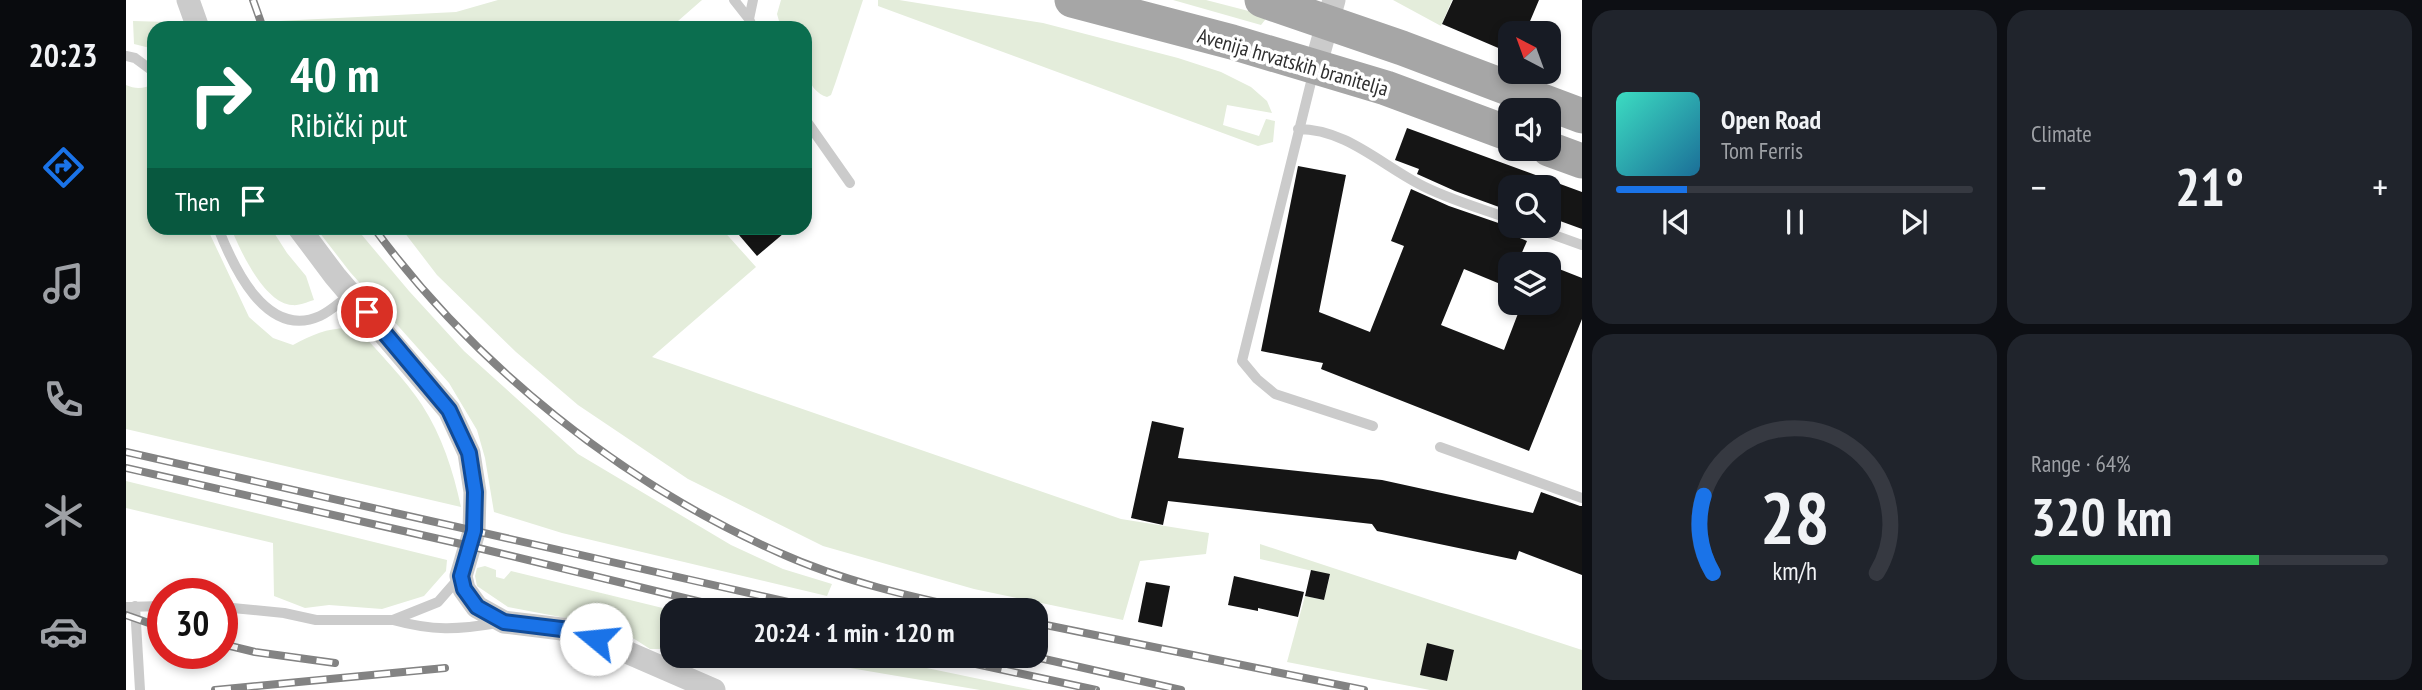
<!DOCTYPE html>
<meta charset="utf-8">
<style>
body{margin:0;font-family:"PT Sans Narrow",sans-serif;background:#20242c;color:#f1f3f6;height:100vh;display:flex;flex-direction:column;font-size:26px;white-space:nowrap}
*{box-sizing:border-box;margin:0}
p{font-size:23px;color:#9ea1a6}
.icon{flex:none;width:38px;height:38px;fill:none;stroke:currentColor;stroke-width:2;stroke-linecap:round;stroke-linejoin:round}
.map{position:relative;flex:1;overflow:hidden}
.details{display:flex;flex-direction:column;gap:10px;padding:10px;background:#0d0f14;width:840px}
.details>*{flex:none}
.guide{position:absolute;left:21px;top:21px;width:665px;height:214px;border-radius:21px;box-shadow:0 4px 10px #0003;background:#0b6e4f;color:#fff;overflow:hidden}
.needle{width:46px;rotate:319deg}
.controls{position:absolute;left:1372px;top:21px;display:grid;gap:14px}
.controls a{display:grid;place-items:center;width:63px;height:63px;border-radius:14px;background:#171b24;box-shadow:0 4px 10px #0003;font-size:35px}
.speed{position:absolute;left:21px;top:578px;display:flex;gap:14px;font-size:35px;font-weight:700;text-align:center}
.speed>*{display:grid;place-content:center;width:91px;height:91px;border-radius:50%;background:#171b24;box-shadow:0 4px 10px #0003;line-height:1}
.speed .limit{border:10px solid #d22;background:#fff;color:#111}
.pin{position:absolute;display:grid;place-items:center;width:60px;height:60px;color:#fff;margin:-30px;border:4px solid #fff;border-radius:50%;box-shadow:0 2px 7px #0007}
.me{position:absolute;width:77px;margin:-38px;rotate:287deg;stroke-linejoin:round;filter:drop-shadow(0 0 5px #0008)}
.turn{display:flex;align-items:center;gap:24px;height:147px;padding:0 28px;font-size:32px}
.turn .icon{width:91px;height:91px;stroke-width:2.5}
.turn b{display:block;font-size:49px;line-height:60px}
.then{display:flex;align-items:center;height:66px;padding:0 28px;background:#0003;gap:14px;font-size:26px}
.big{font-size:52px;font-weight:600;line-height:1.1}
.details .card{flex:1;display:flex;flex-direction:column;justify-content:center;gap:10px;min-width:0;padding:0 24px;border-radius:21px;background:#20242c}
.details .dial{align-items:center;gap:0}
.dial svg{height:182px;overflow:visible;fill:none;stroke:#363941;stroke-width:7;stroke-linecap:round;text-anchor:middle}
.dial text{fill:#f1f3f6;stroke:none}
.song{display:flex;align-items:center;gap:21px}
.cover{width:84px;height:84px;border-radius:10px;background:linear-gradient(135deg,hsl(170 70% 55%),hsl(200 70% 35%))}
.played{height:7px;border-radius:4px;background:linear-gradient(90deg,#1a73e8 20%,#363941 20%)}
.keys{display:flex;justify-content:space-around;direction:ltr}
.heat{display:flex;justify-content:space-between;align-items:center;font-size:38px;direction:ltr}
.charge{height:10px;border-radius:5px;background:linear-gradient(90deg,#34c759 64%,#363941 0)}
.details .tiles{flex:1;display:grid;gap:10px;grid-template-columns:repeat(2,1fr)}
.trip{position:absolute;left:534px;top:598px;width:388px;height:70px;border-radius:21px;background:#171b24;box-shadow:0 4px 10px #0003;font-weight:600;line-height:70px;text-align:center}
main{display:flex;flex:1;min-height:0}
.menu{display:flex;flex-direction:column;width:126px;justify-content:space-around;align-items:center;background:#090b0e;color:#9ea1a6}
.menu .icon{width:49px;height:49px}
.menu .current{color:#1a73e8}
.menu b{font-size:32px;color:#f1f3f6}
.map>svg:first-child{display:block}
.green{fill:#e4eddb}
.building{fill:#151515}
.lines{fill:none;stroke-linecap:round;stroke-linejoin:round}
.lane{stroke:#cbcbcb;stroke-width:10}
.street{stroke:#cbcbcb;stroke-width:23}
.primary{stroke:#a6a6a6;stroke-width:35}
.rail-casing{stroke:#838383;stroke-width:8}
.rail{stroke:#fff;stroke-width:5;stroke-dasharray:16;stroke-linecap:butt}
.route-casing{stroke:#114b97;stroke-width:18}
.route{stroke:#1a73e8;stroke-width:12}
.labels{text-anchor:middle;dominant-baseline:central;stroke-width:7;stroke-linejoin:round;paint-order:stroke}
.street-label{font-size:21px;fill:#2e2e2e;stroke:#fff}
</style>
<main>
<nav class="menu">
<b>20:23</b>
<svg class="icon current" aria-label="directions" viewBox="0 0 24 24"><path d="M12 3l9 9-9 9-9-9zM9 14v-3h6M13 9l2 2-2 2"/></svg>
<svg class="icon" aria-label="music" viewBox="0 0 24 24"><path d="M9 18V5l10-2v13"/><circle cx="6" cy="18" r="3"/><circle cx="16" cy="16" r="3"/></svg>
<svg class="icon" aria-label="phone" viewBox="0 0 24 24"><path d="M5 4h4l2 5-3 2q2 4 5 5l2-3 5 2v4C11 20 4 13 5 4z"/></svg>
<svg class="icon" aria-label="climate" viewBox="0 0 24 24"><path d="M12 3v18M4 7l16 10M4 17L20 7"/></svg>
<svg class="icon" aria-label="car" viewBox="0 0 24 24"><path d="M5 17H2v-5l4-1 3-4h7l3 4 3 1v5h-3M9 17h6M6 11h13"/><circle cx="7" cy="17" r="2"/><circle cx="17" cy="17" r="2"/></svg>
</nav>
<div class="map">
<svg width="1456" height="690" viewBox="0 0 1456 690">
<rect width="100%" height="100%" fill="#fff"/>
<path class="green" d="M372,0H576L544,28H157L153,21L330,12Z
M655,0H737L709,84L705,95L701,97C674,88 679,50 679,28H655L651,14Z
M752,0H773L917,23L1052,58L1095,72L1125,87L1141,101L1146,113L1101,105L1097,125L1133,136L1140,119L1149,121L1147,142L1132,146L752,6Z
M1047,0H1080L1138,15L1139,20L1135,25Z
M1267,0H1326L1315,26Z
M7,21L43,22L46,28H28V49L8,44Z
M27,84L28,228H81L123,317L147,338L167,345C190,333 206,326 232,329C252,352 280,380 296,405C316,436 327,470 335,507L0,429V85C9,89 18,89 27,84Z
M105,228H145L161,253L180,276L188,300C181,302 173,306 166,305C138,303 114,250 105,228Z
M190,228H230L283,291L338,351L452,454L605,545L657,569L706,584L701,596L436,533L368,512L359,458L351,430L323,383L224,272Z
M275,228H595L630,267L526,357L995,519L1083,533L1080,554L1014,561L997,620L848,589L697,546L562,479L452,405L390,352L311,275Z
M0,481L321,560L320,571L298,596L256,609L203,605L179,608L148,596L147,543L0,508Z
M1134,544L1456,650V690H1304L1161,662L1179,596L1198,600L1204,575L1134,559Z
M359,566L370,570V577L378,579L385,571L549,611H546V649H524L496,631L476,625L382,607L351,586L349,576L351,568Z
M653,656H743L907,690H854Z"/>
<path class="building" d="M1327,0H1413L1399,33H1384V53L1316,24Z
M1281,128L1456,192V229L1423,217V187H1384V211L1329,191L1291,174L1293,169L1269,160Z
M1172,166L1220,175L1193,312L1244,332L1278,246L1265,241L1285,189L1323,206L1384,227V234L1401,241L1391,264H1384V288L1338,269L1315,325L1378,350L1396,303H1423V265L1456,278V319L1403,451L1195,369L1197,363L1135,351Z
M607,228H664L631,256Z
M1026,421L1058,428L1052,458L1256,480L1407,513L1415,492L1454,506H1456V575L1393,551L1390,560L1251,531L1246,524L1042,501L1037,525L1005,518Z
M1185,570L1204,574L1198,600L1179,596Z
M1108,576L1178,592L1172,617L1132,608V611L1102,605Z
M1020,582L1044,586L1036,627L1012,622Z
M1301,643L1328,650L1321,681L1294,675Z"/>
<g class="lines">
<path class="lane" d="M608,0L623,19L627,28
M623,19L627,0
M0,56L9,58L28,72
M1188,70L1116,361L1131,379L1149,394L1247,426
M679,119L724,183
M1172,129C1219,129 1253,163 1293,184C1321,199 1354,208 1384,219
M1403,226L1456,245
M92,228C107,266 140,340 194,316C205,311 215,301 225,294
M1314,447L1456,498
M9,606L14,690
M0,607L37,606
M96,607L158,613L190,620H267L312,602L333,578
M267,620C307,631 331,630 371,623"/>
<path class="street" d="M62,0L72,28
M1189,67L1208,0
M173,228L209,276L323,410L343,453L349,492L348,532L335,576L338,589L351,607L378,622L452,631L588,690"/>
<path class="primary" d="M946,0L1106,42L1260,88L1384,134
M1136,0L1276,48L1456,116
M1423,149L1456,161"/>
<g class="rail-casing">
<path id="rail" d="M127,0L137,28
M248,228C349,366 497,484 654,553C716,581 786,597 852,611
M0,452L702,611
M0,468L344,546L612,611
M0,615L37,628
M910,623L1238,690
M96,644L129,652L209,663
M813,656L970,690
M905,656L1055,690
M89,690L319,668"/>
</g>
<use href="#rail" class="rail"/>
</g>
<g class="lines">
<g class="route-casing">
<path id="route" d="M241,312L323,410L343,453L349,492L348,531L335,576L338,589L351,607L378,622L452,631L470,639"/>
</g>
<use href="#route" class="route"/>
</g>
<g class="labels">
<g class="street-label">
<text transform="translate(1167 62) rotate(16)">Avenija hrvatskih branitelja</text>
</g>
</g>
</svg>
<div class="controls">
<a><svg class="needle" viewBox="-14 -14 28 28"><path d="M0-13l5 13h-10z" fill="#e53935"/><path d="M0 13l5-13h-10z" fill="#9ea1a6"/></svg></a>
<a><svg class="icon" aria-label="sound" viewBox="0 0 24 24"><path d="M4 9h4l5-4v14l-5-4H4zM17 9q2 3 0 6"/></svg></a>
<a><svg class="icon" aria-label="search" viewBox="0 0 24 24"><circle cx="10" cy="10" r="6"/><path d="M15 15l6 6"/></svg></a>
<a><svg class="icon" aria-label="layers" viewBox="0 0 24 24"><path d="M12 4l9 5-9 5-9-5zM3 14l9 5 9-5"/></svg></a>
</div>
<div class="speed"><div class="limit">30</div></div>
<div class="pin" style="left:241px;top:312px;background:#d93025"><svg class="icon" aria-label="arrive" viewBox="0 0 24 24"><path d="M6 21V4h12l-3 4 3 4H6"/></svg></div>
<svg class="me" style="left:470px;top:639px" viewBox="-20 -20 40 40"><circle r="19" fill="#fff"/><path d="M0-13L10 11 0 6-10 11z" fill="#1a73e8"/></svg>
<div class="trip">20:24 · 1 min · 120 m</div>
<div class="guide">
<div class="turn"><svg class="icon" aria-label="right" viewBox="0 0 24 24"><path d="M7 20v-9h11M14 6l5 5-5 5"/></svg><div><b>40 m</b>Ribički put</div></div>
<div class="then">Then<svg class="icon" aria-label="arrive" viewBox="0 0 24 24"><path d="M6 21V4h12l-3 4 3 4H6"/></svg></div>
</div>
</div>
<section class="details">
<div class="tiles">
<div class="card">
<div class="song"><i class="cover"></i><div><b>Open Road</b><p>Tom Ferris</p></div></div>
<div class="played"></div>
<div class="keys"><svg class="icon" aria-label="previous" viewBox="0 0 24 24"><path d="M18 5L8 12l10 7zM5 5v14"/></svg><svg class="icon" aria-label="pause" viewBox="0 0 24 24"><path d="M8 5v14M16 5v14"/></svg><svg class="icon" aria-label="next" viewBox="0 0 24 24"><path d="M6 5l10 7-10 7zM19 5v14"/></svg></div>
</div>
<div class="card"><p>Climate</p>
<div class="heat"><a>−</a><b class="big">21°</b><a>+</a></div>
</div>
<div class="card dial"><svg viewBox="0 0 100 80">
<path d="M14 69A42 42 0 1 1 86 69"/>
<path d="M14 69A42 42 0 0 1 10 35" stroke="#1a73e8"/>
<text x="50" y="56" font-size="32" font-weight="700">28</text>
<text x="50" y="72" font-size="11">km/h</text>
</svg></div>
<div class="card"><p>Range · 64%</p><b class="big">320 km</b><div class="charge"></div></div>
</div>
</section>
</main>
